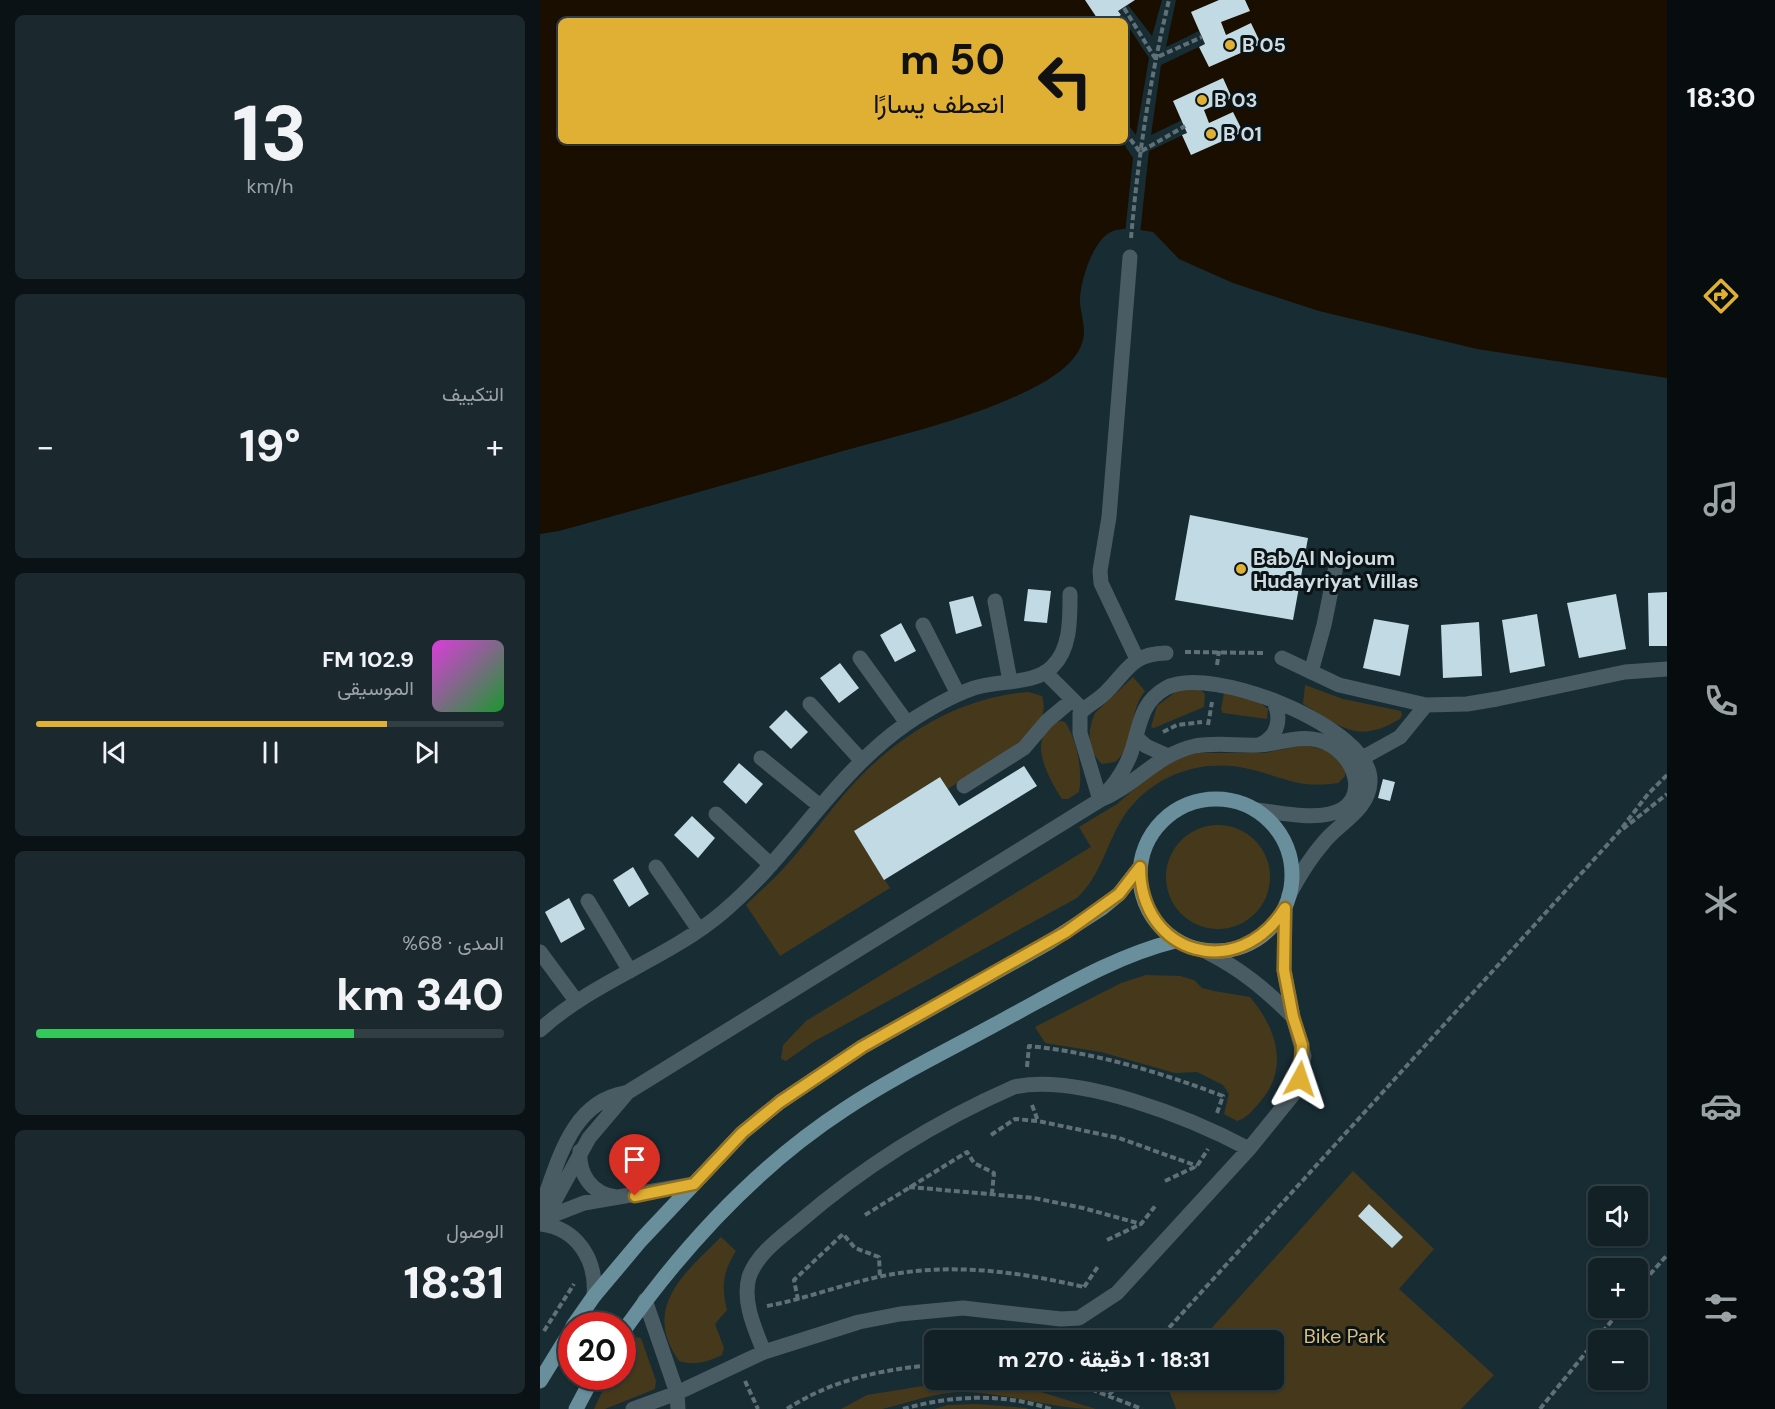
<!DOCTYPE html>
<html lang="ar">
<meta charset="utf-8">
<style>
body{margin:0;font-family:"DM Sans",Vazirmatn,sans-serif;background:#1b292e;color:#f1f3f6;direction:rtl;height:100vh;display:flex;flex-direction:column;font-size:22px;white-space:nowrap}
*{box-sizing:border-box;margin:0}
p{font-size:20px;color:#9ca3a7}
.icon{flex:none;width:33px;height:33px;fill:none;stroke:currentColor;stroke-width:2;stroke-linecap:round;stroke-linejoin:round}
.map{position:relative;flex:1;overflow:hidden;direction:ltr}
.sheet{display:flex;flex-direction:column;gap:15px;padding:15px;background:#0a1215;width:540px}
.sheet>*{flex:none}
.top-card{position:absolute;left:18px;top:18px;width:570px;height:126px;border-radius:9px;box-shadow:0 2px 4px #0004,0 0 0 2px #313e43;direction:rtl;background:#e0b034;color:#111;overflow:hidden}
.fabs{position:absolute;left:1048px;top:1186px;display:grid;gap:12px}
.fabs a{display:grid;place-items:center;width:60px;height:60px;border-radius:9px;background:#122126;box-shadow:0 2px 4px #0004,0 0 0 2px #313e43;font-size:30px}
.speed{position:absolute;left:18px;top:1312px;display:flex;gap:12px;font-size:30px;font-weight:700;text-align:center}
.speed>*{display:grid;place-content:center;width:78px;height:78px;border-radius:50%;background:#122126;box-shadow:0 2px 4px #0004,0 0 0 2px #313e43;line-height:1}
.speed .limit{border:9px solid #d22;background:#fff;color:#111}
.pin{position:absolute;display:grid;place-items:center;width:51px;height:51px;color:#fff;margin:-62px -26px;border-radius:50% 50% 50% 0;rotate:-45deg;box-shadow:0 0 6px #0007}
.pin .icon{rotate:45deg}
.me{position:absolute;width:66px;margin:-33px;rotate:5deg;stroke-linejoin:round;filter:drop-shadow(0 0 4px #0008)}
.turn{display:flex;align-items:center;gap:21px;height:126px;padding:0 24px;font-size:27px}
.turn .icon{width:78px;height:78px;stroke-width:2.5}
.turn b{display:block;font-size:42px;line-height:51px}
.big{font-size:45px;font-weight:800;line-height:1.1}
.sheet .tile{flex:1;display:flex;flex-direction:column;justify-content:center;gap:9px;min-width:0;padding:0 21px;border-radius:9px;background:#1b292e}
.sheet .dial{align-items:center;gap:0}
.dial b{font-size:78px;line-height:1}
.song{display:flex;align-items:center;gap:18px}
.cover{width:72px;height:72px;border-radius:9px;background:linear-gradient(135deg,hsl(300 70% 55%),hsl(130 70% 35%))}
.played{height:6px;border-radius:3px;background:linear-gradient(90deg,#e0b034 75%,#313e43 75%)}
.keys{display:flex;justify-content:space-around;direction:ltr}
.heat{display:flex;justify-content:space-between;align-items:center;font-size:33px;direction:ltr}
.charge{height:9px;border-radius:4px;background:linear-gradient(90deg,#34c759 68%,#313e43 0)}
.trip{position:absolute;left:384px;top:1330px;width:360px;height:60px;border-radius:9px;background:#122126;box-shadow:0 2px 4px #0004,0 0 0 2px #313e43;font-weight:800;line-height:60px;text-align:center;direction:rtl}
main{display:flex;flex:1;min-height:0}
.tabs{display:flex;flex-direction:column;width:108px;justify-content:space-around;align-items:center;background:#070d0f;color:#9ca3a7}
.tabs .icon{width:42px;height:42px}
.tabs .active{color:#e0b034}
.tabs b{font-size:27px;color:#f1f3f6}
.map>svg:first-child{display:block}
.green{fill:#46391b}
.water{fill:#190e00;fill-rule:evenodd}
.pier{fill:#182c33}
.building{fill:#c2dae3}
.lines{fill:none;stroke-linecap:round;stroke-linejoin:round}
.path{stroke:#607077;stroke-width:4;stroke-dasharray:6 3;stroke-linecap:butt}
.minor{stroke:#4a5c63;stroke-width:15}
.major{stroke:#698f9c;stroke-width:15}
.route-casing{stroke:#927222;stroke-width:15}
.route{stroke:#e0b034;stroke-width:10}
.poi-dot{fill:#e0b034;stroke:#0a1316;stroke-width:2}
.labels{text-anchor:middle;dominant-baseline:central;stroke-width:6;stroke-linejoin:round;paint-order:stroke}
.poi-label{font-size:20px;font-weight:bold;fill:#cfdbe0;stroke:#0a1316;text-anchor:start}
.park-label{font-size:20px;fill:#dbbf83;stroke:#0a1316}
</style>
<main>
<nav class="tabs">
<b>18:30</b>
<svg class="icon active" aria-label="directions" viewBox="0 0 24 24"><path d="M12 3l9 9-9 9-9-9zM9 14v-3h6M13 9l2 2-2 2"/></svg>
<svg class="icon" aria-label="music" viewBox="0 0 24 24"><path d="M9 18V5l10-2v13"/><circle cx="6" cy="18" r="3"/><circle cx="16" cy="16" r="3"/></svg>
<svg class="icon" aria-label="phone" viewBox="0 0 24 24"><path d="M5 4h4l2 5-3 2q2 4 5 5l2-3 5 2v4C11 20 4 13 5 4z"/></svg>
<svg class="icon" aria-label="climate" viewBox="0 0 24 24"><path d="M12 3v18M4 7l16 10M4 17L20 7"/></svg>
<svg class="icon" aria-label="car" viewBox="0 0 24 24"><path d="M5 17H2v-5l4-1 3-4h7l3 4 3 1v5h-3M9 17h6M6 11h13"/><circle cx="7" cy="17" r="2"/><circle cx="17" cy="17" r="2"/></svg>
<svg class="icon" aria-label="filters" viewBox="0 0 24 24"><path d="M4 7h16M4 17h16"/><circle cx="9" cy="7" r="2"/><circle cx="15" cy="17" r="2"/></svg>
</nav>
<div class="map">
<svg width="1127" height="1409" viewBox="0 0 1127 1409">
<rect width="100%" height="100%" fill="#182c33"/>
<path class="green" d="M593,677L605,691C588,711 596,746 575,762L562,764C547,751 547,730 555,713Z
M765,685L803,699L861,711L862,715L860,719C816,745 802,726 763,704Z
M641,688L659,689L665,694L664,707L614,728L611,727L617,706Z
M489,692L502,696C505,706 504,714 499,723C486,743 430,774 408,789L400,777L314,831L350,888L240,956L206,905C218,893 231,882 242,870C272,838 296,799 328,769C372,727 428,696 489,692Z
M684,693L719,702L728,709L727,719L683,713L681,710Z
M520,721L525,722C537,739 543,772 539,792L528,799H522C508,777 484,736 520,721Z
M764,745L794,752L806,769L805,776L798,783C758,789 745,777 709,769C668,759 625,771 596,801C568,829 566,871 537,898L273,1042L246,1061L241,1059L243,1045L266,1021L551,847L539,827L577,804L609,776L641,757L659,753H724Z
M626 877a52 52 0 1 1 104 0a52 52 0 1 1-104 0Z
M606,975L640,976L654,980L662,988L674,991L710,997C737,1029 750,1069 719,1103C712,1111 707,1118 697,1121L684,1114L689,1094L683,1085L657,1072L635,1073L561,1052L505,1043L495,1027L581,983Z
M813,1171L894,1249L859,1289L954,1375L921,1409H636L627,1385L628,1380H734V1341H660Z
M181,1237L196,1251C183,1271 181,1287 187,1310L175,1324L184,1348L182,1355C167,1362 155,1366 139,1361C101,1307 145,1273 181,1237Z
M96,1337L101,1338L116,1381L115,1389L65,1409H54L69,1377H82L83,1357Z
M408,1382L488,1388L556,1409C511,1409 469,1393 424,1392C394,1392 370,1403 342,1409C330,1409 314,1409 301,1409L327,1395Z
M436,1404L486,1408L488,1409H394L408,1405Z"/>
<path class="water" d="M0,0H1127V378L937,349L779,311L693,283L639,259L613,232C601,230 584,227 573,231C553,238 539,284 540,303C541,316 547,329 542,343C536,363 511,379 493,388C434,418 367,433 303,451C209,478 114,505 19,531L0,534ZM21,21H585V141H21Z"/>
<path class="pier" d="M622,0H636L626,47L659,31L665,44L621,65L611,135L642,120L647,133L609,151L600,234L585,233L593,158L582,141H585V121L596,135L609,58L578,11L588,5L612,36Z"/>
<path class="building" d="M545,0H595L578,11L581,15L571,21H559Z
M679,0H705L710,11L681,22L686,35L711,23L721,44L669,67L659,47L665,44L651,12Z
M683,78L692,98L664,110L669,123L693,112L703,132L651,155L642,135L647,133L633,101Z
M650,515L768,538L753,620L635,600Z
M488,589L511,591L507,623L484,621Z
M1127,592V646H1109L1108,593Z
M1076,594L1086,649L1039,658L1027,603Z
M433,596L442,626L416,634L409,602Z
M997,614L1005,666L970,673L962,620Z
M834,619L869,625L860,676L823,668Z
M939,622L942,676L903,678L901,625Z
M361,623L376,651L355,662L340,635Z
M300,663L319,688L299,703L280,678Z
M246,710L268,732L251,749L229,727Z
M199,763L223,784L206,804L183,782Z
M484,766L497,786L344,880L314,831L400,777L419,806Z
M843,779L855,782L850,801L838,798Z
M152,816L175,838L158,858L134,835Z
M93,867L109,894L89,907L73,880Z
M29,898L45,929L21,943L5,912Z
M829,1204L863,1237L852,1248L818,1216Z"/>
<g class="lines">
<path class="path" d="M584,8L615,58L662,37
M585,132L600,152L645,126
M591,238C598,158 610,78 629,0
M645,652L724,653
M677,665L679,651
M668,725L672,702
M623,732L637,725L662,722
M1083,829L1127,794
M487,1067L489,1046C557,1053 619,1072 683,1096L677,1113
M492,1105L498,1121
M451,1135L475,1119L498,1121L579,1138L657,1166
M625,1181L657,1166L668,1149
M369,1187L494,1198L543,1208L601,1224
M325,1215L427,1152L434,1163L454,1173L452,1193
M567,1240L601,1224L616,1205
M544,1287L559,1265
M1098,1288L1127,1255
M258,1300L254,1280L303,1234L315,1248L339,1257L340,1277
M227,1306C265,1299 300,1285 338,1277C407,1262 476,1271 544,1287
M4,1331L34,1284
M617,1341L1078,833L1108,794L1127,775
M517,1380L535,1383L602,1409
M205,1381L218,1409
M569,1395L582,1380
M247,1409C291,1380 343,1369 394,1365
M363,1409C413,1395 462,1393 511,1409
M1000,1409L1082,1308"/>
<path class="minor" d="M590,257L569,517L560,571L561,583L597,659
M455,601L470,681
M383,625L418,694
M320,658L367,723
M742,658L799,685L886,705L927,704L957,699L1085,672L1127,669
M505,672L539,706
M771,672L784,625L797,561
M270,704L321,760
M596,737L606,746L628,756
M719,745C739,737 742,717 733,700
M824,757L860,737L886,705
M221,758L280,806
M424,786L484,748L507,721L532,700
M564,795C576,783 585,769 591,753C600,728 599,703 626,688C669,663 834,728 830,782C829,810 799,823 784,842C770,858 759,876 749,895
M560,800L540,733V713C549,704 561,699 569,689C589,668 593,654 626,653
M176,814L231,865
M116,867L159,930
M48,901L90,971
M0,952L37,1002
M667,952C701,969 726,990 753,1017
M0,1030C53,981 128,959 183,912C251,855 293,775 366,724C387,710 411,696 434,688C457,680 495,685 512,667C531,649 530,618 530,594
M40,1151C38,1174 52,1194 76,1197
M0,1210C18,1165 29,1103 85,1093
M0,1218L14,1202L49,1138L88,1092L560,800C595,786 617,754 655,746C677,742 697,746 719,745C739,744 758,735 778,740C815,749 835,804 789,814C767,819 738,812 716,810
M3,1219L44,1203L154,1184
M0,1224C38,1228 57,1261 54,1296
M105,1300L137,1393L138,1409
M224,1352C215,1329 202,1302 209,1277C217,1254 240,1238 258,1223C324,1166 394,1122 474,1087C539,1073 651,1118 709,1149
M93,1409L137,1393L224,1352L319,1322L360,1314L423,1308L521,1319L539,1318L577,1293L709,1149L756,1091L764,1056L753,1017L744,970L745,908"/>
<path class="major" d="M600 875a76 76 0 1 1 152 0a76 76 0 1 1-152 0Z
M33,1326L54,1296L101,1240L202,1133L240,1102L322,1047L508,943L562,908L579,894L600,867
M82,1333C143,1247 216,1167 305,1109C356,1075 413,1048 467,1018C521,989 575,956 635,941
M0,1381L32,1329
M36,1409L53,1377"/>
</g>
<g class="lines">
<g class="route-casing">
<path id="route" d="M95,1196L154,1184L202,1133L240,1102L322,1047L526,932L579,894L600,867C600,955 698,983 745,908L744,970L753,1017L762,1045L760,1079"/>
</g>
<use href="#route" class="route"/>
</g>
<g class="poi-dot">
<circle cx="690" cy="45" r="6"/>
<circle cx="662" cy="100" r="6"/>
<circle cx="671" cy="134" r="6"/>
<circle cx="701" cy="569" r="6"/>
</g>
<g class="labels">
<g class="poi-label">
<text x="702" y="45">B 05</text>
<text x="674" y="100">B 03</text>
<text x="683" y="134">B 01</text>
<text x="713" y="558">Bab Al Nojoum<tspan x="713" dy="23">Hudayriyat Villas</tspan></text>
</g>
<g class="park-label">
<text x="805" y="1336">Bike Park</text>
</g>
</g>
</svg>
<div class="fabs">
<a><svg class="icon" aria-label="sound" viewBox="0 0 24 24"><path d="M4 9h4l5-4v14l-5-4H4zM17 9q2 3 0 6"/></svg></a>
<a>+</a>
<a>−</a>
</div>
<div class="speed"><div class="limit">20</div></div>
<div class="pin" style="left:95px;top:1196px;background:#d93025"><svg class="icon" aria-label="arrive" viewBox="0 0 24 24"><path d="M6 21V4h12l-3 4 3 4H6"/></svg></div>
<svg class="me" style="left:760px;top:1079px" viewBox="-20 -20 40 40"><path d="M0-17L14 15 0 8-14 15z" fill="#e0b034" stroke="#fff" stroke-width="4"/></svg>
<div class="trip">18:31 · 1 دقيقة · 270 m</div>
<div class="top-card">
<div class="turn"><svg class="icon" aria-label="left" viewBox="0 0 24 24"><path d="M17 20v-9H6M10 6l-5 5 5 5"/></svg><div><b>50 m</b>انعطف يسارًا</div></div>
</div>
</div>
<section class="sheet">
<div class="tile dial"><b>13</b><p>km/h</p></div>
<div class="tile"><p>التكييف</p>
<div class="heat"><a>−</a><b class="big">19°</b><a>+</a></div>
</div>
<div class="tile">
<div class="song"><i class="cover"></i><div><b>102.9 FM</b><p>الموسيقى</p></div></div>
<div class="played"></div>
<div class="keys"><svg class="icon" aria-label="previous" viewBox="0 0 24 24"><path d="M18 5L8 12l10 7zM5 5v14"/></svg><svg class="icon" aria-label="pause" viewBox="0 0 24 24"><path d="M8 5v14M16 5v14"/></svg><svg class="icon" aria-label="next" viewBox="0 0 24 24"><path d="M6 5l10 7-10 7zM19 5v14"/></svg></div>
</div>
<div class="tile"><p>المدى · 68%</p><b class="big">340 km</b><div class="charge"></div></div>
<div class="tile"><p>الوصول</p><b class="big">18:31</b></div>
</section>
</main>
